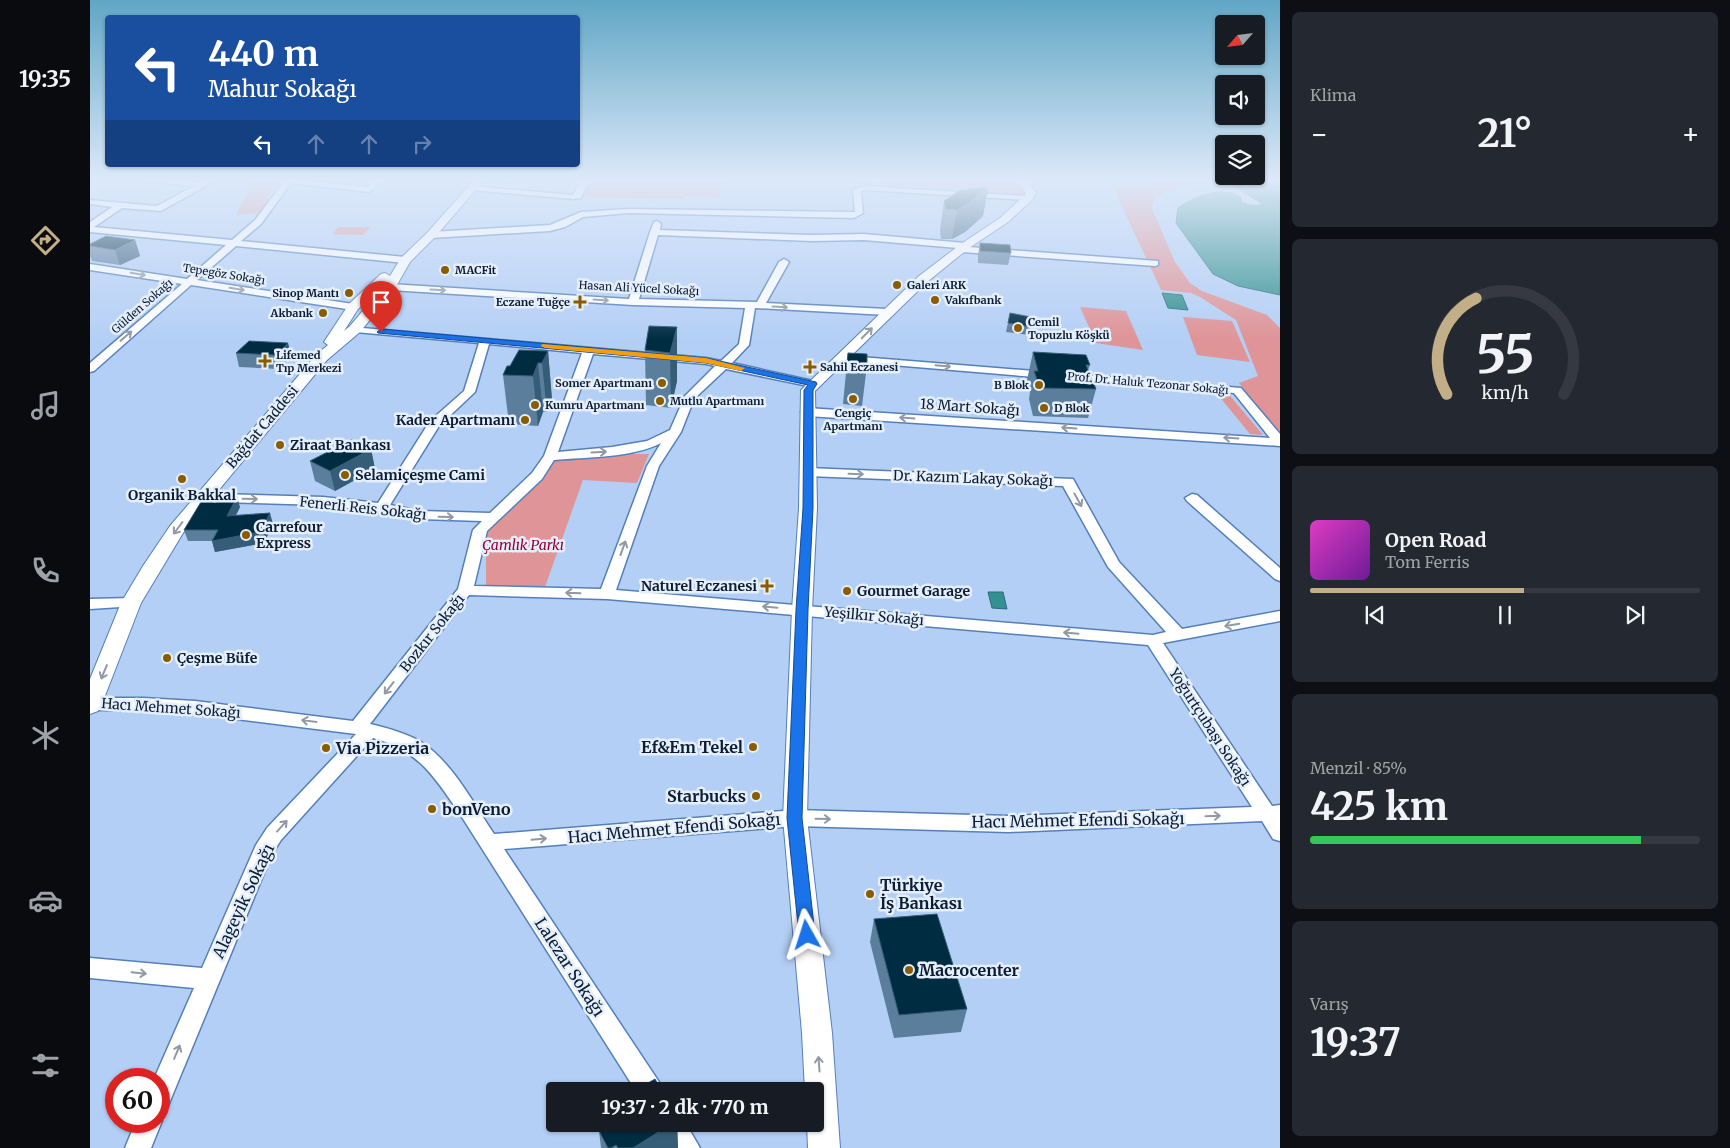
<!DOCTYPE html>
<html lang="tr">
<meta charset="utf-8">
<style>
body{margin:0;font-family:Merriweather,serif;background:#242831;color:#f1f3f6;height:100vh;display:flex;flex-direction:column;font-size:19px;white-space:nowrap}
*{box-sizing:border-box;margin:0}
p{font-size:16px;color:#9ea1a6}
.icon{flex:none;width:28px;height:28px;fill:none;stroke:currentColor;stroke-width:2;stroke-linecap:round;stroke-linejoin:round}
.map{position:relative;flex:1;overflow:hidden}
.side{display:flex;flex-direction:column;gap:12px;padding:12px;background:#0d0f14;width:450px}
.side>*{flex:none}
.guide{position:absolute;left:15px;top:15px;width:475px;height:152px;border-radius:5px;box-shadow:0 1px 4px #0004;background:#1a4fa0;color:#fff;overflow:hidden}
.needle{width:32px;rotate:242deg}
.controls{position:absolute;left:1125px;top:15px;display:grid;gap:10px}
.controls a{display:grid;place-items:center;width:50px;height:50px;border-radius:5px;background:#171b24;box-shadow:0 1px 4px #0004;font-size:25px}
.speed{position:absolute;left:15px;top:1068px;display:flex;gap:10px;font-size:25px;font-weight:700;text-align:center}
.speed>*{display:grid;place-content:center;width:65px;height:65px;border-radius:50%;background:#171b24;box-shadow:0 1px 4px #0004;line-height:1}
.speed .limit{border:8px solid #d22;background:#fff;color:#111}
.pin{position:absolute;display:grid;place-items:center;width:42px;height:42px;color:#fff;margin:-51px -21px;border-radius:50% 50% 50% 0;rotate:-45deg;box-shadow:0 0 5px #0007}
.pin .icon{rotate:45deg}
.me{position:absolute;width:55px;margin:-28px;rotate:354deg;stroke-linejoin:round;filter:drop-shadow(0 0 4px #0008)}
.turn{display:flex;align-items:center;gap:18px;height:105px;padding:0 20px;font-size:22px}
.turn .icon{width:65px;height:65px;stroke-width:2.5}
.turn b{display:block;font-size:35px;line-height:42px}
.lanes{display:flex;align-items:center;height:48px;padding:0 20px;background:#0003;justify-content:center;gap:25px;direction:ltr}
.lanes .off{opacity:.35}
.big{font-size:38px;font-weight:700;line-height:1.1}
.side .card{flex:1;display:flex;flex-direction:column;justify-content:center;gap:8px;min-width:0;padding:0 18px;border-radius:8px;background:#242831}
.side .dial{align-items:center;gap:0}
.dial svg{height:130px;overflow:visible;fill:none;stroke:#363941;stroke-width:7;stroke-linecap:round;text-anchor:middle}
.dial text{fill:#f1f3f6;stroke:none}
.song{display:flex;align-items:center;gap:15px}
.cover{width:60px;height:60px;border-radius:8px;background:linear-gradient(135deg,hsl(310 70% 55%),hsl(280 70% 35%))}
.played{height:5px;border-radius:2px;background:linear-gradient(90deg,#c2af87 55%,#363941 55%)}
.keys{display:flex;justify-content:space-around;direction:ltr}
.heat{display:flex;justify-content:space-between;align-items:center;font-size:28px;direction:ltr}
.charge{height:8px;border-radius:4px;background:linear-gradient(90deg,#34c759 85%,#363941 0)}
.trip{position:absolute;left:456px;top:1082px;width:278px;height:50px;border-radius:5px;background:#171b24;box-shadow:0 1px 4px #0004;font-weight:700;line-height:50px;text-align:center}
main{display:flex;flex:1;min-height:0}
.dock{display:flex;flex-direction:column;width:90px;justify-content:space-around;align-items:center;background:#090b0e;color:#9ea1a6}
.dock .icon{width:35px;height:35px}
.dock .selected{color:#c2af87}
.dock b{font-size:22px;color:#f1f3f6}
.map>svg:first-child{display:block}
.green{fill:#df9497}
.water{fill:#359091;stroke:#286d75}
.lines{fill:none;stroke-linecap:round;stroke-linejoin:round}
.minor-casing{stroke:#547fb9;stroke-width:3}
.major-casing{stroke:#547fb9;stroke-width:2}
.minor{fill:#fff;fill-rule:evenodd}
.major{fill:#fff;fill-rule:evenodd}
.wall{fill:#5a7e9c}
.shaded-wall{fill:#365d78}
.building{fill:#002c42;stroke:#365d78}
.oneway{stroke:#9199a3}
.route{fill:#1a73e8;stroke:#114b97}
.slow{fill:#f59e0b}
.poi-dot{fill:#895c00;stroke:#e5effc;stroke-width:2}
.labels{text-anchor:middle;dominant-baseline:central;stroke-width:5;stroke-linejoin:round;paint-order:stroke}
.far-poi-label{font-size:11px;font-weight:bold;fill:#0b1c33;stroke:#e5effc;text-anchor:start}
.far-street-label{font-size:11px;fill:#0b1c33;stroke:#e5effc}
.street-label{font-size:14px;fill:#0b1c33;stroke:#e5effc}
.poi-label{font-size:14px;font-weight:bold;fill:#0b1c33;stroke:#e5effc;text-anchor:start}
.park-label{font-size:14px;font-style:italic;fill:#95002b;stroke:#e5effc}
.near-poi-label{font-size:16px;font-weight:bold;fill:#0b1c33;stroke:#e5effc;text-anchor:start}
.near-street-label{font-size:16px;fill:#0b1c33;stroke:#e5effc}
</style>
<main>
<nav class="dock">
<b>19:35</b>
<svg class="icon selected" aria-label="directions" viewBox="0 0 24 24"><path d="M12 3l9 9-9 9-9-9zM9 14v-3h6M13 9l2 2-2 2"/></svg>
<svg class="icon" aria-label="music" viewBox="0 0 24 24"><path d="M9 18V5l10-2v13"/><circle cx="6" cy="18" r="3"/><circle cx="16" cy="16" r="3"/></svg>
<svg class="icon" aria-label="phone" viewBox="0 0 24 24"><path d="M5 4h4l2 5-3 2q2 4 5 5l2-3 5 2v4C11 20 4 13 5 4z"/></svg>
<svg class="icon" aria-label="climate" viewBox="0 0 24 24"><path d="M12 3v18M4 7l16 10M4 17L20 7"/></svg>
<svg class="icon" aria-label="car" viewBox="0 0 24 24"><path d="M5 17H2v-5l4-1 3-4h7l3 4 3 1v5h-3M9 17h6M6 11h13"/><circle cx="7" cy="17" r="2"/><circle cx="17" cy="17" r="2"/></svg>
<svg class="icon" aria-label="filters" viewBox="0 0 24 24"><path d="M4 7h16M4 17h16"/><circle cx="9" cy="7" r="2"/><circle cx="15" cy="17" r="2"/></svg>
</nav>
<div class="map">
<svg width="1190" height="1148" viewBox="0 0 1190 1148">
<rect width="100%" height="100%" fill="#b4cff5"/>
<path class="green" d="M164,179H188L170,213L146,215Z
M501,179H633L629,197L595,196L594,199L493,197Z
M768,179H926L935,194L933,196L895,193L891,189L771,183Z
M1070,179H1119L1065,196L1062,209L1085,262L1100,283L1112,291L1177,315L1190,328V436L1149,383L1168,376L1146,320L1110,297L1101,293L1071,290L1022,185L1058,187Z
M249,227H280L273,235L242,234Z
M990,307L1036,311L1053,350L1006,343Z
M1093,317L1142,321L1160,362L1107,355Z
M1124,390L1136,391L1173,435L1160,434Z
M493,454H559L547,483L493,480L455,587L396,586V531L461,459Z"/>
<path class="water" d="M1139,179H1190V295L1148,286L1123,274L1086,223L1088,208C1103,197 1134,184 1151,198V202C1157,205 1166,207 1173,204L1138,182Z
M1072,293L1092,295L1098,310L1078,308Z
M898,592H913L917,609L902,608Z"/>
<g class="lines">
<g class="minor-casing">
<path id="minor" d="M49,179C69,179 89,182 109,182C115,182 121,179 128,179L71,211L32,208L4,227L142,240L165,220L196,179L277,187L286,179H294L279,192L201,183L171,224L151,241L315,257L320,260L315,263L146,246L107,280L263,304L268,307L263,310L101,285L4,371L0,372V363L92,284L0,270V264L97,279L136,245L0,232V222L22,207L0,204V200L67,206L104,186L53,181Z
M492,179H500L491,198L483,199L382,190L378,188L382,186L483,195Z
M776,186L938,196L942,198L938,200L776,190L771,191L773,213L764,218L538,213L493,217L475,227L460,231L341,238L337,235L341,232L460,225L491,212L538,209L763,212H765L763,190Z
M567,221L571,224L570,230L721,235L774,234L875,243L878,244L879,247L1068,261V265L1065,266L872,252L869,251L868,248L774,240L721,241L568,235L549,299L667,302L689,262L694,259L699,262L676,303L797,309L802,312L797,315L665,308L659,345L642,363L723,381L729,384L723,387L636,369L604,399L591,432L569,466L526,590L1063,635L1076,632L1018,567L973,486L718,476L711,472L718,468L983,479L1029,562L1092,629L1190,611V621L1073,643L1182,806L1190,805V841L1183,839L1172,821L919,832L705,826L414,849L569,1082L572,1091H546L370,814C345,778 329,750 283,738L191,840L182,854L78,1106L69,1109V1079H64L104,988L0,978V958L112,968L166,845L177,828L266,734L105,714L53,710H1L0,698H53L105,701L263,721L368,589L383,530L392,521L330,519L292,512L233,505L128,502L121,498L128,494L233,497L288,503L340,421L374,391L389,343L265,332L261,331L260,329L261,327L616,358L631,361L649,344L655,308L543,305L300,290L295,287L300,284L539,299L560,232L564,222ZM399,344L492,353L454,456L442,473L400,513L330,511L300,505L349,426L385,392ZM503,354L616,364L625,366L595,396L580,430L557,441L522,447L468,452ZM571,443L557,466L511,589L384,586L397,531L452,479L464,460C497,457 542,458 571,443ZM379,595L517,599L1058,645L1162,807L919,816L705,810L404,834C383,803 363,763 331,742C316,733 297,728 280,724Z
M758,356L957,372L963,375L957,378L754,361L752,359L754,357Z
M983,374L1151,388L1190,434V446L717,416L711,412L717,408L1180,438L1144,393L979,379L977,377Z
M1102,494L1107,495L1190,568V581L1185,579L1097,501L1095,498Z
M41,598L46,600L49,603L46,606L0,609V599Z
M69,1114L72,1121L61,1148H35L46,1121H69Z
M568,1124H596L610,1148H582Z"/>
</g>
<g class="major-casing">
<path id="major" d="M385,179H395L345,237L320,262L304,290L270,332L237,360L93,533L51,603L11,706L8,711L0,714V679L31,603L53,566L80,526L227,354L238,345L234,342L259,304L291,274L295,273L300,276L311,258L337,233ZM297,282L260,326L254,331L268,309Z
M926,179H936L946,193L942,200L918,222L879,248L837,282L725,391L727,508L722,610L717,818L742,1033L750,1148H718L717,1124H725V1091H715L712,1033L693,818L702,610L709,508L711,390L829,276L871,244L910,218L934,196L936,193Z"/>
</g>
<use href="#minor" class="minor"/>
<use href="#major" class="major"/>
</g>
<path class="wall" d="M898,187L893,216L875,232L862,239H851L850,230L854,201Z
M45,240L50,256L30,265L2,261L0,256V244Z
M890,243L921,253L918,265L888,263V255Z
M920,313L940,327L939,335L916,332Z
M587,327V381L581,408L556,405L555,350Z
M198,343L201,356L189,369L149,367L146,353Z
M458,351L462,400L457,412H453L448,426L419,424L413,375L420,366Z
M943,352L1000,365L998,370L1006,389L998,418L943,416L939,399L940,392L937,380Z
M758,353L777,365L772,406L753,404L754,393Z
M281,449L285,469L245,491L225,481L220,461Z
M150,507L146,515L183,524L174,543L125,552L122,541H98L94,530Z
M784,919L877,1009L871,1032L804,1038L780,942Z
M510,1124H587L588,1148H511L509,1131L511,1130Z"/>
<path class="shaded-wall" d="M898,187L893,216L875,232L862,239L867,210Z
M45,240L50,256L30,265L25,250Z
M587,327V381L581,408L580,353Z
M198,343L201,356L189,369L186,355Z
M458,351L462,400L457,412L452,363Z
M448,363L453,412L448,426L443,376Z
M281,449L285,469L245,491L240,471Z
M147,497L150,507L140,527L137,516Z
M180,513L183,524L174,543L125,552L122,541Z
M581,1124H587L588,1148H543Z"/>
<path class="building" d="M898,187L880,202L867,210L856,209L854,201L870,190Z
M16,236L45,240L25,250L0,246V244Z
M890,243L920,245L921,253L890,251Z
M920,313L941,317L940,327L918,323Z
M559,326L587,327L580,353L555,350Z
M159,341L198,343L186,355L146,353Z
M429,350L458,351L452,363H448L443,376L413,375L417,366H420Z
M943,352L996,355L1000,365H996L1006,389L950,388L944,371H948Z
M758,353L777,354V365L757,364Z
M261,440L281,449L240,471L220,461Z
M114,497H147L137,516L180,513L170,532L122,541L128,530H94Z
M847,914L877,1009L809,1015L784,919Z
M565,1079L572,1091H544Z
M516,1124H581L543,1148H528L526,1145L521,1148H518L509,1131L517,1126Z"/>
<defs><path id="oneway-shaft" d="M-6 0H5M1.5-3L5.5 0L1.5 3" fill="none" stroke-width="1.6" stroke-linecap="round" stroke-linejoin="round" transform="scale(1.25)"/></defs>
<g class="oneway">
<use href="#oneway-shaft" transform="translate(48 274) rotate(9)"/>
<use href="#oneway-shaft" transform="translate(147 289) rotate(9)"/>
<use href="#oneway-shaft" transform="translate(348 290) rotate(3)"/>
<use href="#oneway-shaft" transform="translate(511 300) rotate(4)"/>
<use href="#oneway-shaft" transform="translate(690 307) rotate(3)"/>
<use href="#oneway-shaft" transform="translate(777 333) rotate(-45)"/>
<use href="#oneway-shaft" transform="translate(36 336) rotate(-41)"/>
<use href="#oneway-shaft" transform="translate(853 366) rotate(5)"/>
<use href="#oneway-shaft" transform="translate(817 418) rotate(-176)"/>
<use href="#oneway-shaft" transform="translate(979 428) rotate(-176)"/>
<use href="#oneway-shaft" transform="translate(1141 438) rotate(-176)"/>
<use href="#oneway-shaft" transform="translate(509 452) rotate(-3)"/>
<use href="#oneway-shaft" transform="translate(766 474) rotate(2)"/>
<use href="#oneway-shaft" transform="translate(160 499) rotate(1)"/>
<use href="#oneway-shaft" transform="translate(988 500) rotate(61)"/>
<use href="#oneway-shaft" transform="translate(356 517) rotate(1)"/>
<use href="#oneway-shaft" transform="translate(88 528) rotate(127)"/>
<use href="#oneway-shaft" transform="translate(533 548) rotate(-70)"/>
<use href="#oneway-shaft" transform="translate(483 593) rotate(-178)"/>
<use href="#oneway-shaft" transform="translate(680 607) rotate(-175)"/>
<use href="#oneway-shaft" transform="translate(1142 625) rotate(170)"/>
<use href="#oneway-shaft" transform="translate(981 633) rotate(-175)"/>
<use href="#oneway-shaft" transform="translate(14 672) rotate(113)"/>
<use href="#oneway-shaft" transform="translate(299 688) rotate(128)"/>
<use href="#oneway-shaft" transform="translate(219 721) rotate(-172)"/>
<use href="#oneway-shaft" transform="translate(1123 816) rotate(-2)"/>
<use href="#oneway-shaft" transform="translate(733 819) rotate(1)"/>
<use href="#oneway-shaft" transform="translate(192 826) rotate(-48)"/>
<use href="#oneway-shaft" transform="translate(449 839) rotate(-5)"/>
<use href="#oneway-shaft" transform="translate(49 973) rotate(6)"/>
<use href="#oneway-shaft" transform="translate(87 1052) rotate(-67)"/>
<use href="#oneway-shaft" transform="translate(729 1064) rotate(-94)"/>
</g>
<linearGradient id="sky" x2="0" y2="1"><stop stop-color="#60a6c5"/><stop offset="0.53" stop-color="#dde9fa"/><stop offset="1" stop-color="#dde9fa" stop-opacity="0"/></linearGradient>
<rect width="1190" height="340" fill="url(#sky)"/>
<path class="route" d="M291,329L616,358L726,382L727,384L723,390V508L718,610L712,818L725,935L723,940L717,942L711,940L709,935L697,818L706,610L713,508L714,390L718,385L616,363L288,333L287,332Z"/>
<path class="slow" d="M452,344L616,358L655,368L651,371L616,363L455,348L451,346Z"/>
<g class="poi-dot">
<circle cx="355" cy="270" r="5"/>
<circle cx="807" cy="285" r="5"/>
<circle cx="259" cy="293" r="5"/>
<circle cx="845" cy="300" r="5"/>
<path d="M487.5 294.5h5v5h5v5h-5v5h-5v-5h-5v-5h5z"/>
<circle cx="233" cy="313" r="5"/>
<circle cx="928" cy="328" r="5"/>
<path d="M172.5 353.5h5v5h5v5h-5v5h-5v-5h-5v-5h5z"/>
<path d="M717.5 359.5h5v5h5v5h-5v5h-5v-5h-5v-5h5z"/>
<circle cx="572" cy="383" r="5"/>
<circle cx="949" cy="385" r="5"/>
<circle cx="763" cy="399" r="5"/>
<circle cx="570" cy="401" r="5"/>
<circle cx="445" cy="405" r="5"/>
<circle cx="954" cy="408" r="5"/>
<circle cx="435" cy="420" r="5"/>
<circle cx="190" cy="445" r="5"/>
<circle cx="255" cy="475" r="5"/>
<circle cx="92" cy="479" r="5"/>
<circle cx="156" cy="535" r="5"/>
<path d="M674.5 578.5h5v5h5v5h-5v5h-5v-5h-5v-5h5z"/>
<circle cx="757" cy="591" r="5"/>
<circle cx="77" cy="658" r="5"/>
<circle cx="663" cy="747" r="5"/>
<circle cx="236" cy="748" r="5"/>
<circle cx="666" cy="796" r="5"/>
<circle cx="342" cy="809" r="5"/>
<circle cx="780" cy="894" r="5"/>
<circle cx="819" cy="970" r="5"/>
</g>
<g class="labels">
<g class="far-poi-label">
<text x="365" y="270">MACFit</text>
<text x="817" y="285">Galeri ARK</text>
<text x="249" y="293" text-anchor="end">Sinop Mantı</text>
<text x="855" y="300">Vakıfbank</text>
<text x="480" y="302" text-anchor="end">Eczane Tuğçe</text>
<text x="223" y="313" text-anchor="end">Akbank</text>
<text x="938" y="322">Cemil<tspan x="938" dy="13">Topuzlu Köşkü</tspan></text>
<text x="186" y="355">Lifemed<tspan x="186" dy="13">Tıp Merkezi</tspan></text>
<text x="730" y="367">Sahil Eczanesi</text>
<text x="562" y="383" text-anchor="end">Somer Apartmanı</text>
<text x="939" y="385" text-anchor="end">B Blok</text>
<text x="580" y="401">Mutlu Apartmanı</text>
<text x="455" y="405">Kumru Apartmanı</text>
<text x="964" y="408">D Blok</text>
<text x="763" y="413" text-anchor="middle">Cengiç<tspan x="763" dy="13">Apartmanı</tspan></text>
</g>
<g class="far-street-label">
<text transform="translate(134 274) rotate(9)">Tepegöz Sokağı</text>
<text transform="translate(549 288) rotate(3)">Hasan Ali Yücel Sokağı</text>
<text transform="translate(52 306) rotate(-41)">Gülden Sokağı</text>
<text transform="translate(1058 383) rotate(5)">Prof. Dr. Haluk Tezonar Sokağı</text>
</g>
<g class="street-label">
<text transform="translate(880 407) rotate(4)">18 Mart Sokağı</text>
<text transform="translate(172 427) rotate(-50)">Bağdat Caddesi</text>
<text transform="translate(883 478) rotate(2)">Dr. Kazım Lakay Sokağı</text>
<text transform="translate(273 508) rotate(6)">Fenerli Reis Sokağı</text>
<text transform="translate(784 616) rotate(5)">Yeşilkır Sokağı</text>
<text transform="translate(342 633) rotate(-52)">Bozkır Sokağı</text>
<text transform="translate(81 708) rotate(4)">Hacı Mehmet Sokağı</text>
<text transform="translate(1120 727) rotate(57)">Yoğurtçubaşı Sokağı</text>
</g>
<g class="poi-label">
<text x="425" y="420" text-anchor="end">Kader Apartmanı</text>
<text x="200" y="445">Ziraat Bankası</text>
<text x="265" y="475">Selamiçeşme Cami</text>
<text x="92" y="495" text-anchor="middle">Organik Bakkal</text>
<text x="166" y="527">Carrefour<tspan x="166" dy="16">Express</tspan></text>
<text x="667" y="586" text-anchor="end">Naturel Eczanesi</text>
<text x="767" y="591">Gourmet Garage</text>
<text x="87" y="658">Çeşme Büfe</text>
</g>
<g class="park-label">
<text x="433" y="545">Çamlık Parkı</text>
</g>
<g class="near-poi-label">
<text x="653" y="747" text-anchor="end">Ef&amp;Em Tekel</text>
<text x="246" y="748">Via Pizzeria</text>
<text x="656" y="796" text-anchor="end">Starbucks</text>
<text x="352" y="809">bonVeno</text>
<text x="790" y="885">Türkiye<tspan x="790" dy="18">İş Bankası</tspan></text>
<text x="829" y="970">Macrocenter</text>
</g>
<g class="near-street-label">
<text transform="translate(988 820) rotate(-1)">Hacı Mehmet Efendi Sokağı</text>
<text transform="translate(584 828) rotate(-5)">Hacı Mehmet Efendi Sokağı</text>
<text transform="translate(153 901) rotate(-65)">Alageyik Sokağı</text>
<text transform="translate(480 967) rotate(57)">Lalezar Sokağı</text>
</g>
</g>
</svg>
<div class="controls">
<a><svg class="needle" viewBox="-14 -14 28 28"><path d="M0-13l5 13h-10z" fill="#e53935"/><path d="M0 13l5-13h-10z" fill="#9ea1a6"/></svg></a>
<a><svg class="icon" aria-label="sound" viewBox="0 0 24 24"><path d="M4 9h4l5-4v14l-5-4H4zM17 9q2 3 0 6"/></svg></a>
<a><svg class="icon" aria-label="layers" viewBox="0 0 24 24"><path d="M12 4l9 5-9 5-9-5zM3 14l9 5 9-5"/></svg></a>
</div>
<div class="speed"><div class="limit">60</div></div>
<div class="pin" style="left:291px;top:332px;background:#d93025"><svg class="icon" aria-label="arrive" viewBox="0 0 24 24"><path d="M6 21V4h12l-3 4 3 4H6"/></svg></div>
<svg class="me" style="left:717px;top:935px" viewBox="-20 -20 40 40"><path d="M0-17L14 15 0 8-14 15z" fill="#1a73e8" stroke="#fff" stroke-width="4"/></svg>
<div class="trip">19:37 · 2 dk · 770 m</div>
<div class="guide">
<div class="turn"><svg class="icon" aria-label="left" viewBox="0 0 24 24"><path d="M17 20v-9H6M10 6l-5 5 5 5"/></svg><div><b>440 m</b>Mahur Sokağı</div></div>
<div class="lanes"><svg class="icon" aria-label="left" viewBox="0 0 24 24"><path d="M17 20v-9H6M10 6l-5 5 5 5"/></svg><svg class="icon off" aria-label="ahead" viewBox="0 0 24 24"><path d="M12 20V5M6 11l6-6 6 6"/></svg><svg class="icon off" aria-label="ahead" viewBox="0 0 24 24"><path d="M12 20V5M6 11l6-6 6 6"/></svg><svg class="icon off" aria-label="right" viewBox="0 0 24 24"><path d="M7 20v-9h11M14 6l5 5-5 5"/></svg></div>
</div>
</div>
<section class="side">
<div class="card"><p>Klima</p>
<div class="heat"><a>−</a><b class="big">21°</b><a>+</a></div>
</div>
<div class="card dial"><svg viewBox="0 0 100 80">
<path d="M14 69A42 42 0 1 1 86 69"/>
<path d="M14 69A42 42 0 0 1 32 10" stroke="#c2af87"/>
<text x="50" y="56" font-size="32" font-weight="700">55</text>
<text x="50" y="72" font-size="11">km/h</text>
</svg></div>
<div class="card">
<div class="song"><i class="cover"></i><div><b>Open Road</b><p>Tom Ferris</p></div></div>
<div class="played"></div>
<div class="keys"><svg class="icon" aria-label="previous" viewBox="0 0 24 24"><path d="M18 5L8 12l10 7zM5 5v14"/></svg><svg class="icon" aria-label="pause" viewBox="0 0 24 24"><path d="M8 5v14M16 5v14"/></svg><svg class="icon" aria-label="next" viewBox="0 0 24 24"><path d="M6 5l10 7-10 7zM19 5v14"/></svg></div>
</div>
<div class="card"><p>Menzil · 85%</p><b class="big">425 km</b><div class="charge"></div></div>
<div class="card"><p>Varış</p><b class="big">19:37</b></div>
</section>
</main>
